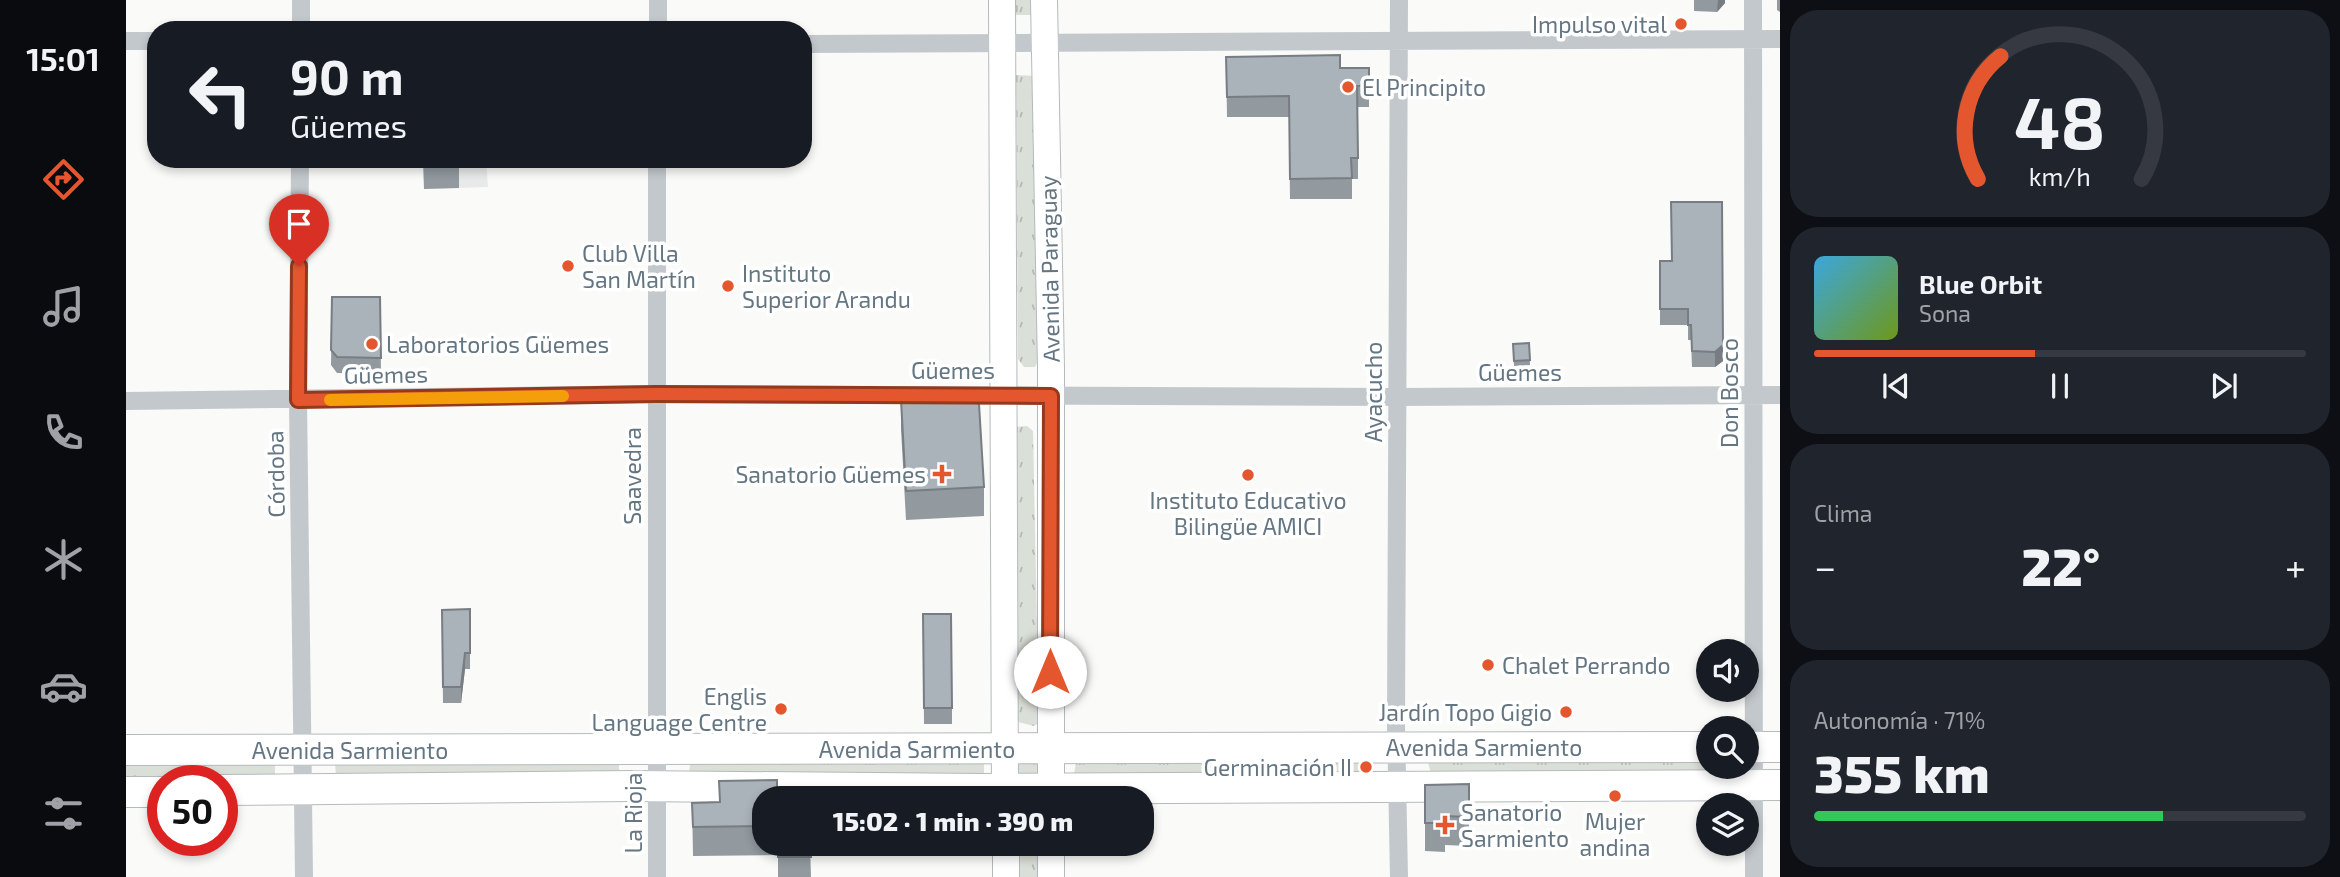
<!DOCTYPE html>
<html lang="es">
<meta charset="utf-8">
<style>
body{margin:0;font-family:"Exo 2",sans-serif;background:#20242c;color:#f1f3f6;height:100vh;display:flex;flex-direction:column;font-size:26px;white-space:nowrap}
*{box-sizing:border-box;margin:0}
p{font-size:23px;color:#9ea1a6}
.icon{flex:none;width:38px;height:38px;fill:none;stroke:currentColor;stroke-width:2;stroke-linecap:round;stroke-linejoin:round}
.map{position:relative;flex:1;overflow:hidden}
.side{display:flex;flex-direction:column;gap:10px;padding:10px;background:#0d0f14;width:560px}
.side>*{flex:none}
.top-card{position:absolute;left:21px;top:21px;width:665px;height:147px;border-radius:28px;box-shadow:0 4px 10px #0003;background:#171b24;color:#f1f3f6;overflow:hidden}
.fabs{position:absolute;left:1570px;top:639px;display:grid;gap:14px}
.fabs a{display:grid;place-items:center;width:63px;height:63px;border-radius:50%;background:#171b24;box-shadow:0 4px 10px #0003;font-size:35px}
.speed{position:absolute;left:21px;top:765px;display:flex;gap:14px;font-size:35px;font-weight:700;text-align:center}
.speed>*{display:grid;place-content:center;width:91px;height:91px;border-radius:50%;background:#171b24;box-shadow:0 4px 10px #0003;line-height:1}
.speed .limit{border:10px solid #d22;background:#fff;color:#111}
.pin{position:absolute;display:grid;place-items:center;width:60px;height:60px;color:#fff;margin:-72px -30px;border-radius:50% 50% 50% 0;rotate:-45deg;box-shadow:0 0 7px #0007}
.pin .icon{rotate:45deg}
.me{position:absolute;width:77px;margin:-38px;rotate:0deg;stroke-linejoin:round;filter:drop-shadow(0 0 5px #0008)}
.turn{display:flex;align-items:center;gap:24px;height:147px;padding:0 28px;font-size:32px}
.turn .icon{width:91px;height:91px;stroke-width:2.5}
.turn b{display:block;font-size:49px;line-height:60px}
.big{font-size:52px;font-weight:800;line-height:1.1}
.side .card{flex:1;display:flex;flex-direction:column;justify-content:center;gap:10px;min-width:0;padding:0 24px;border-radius:28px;background:#20242c}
.side .dial{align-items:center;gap:0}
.dial svg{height:182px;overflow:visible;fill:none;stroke:#363941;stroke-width:7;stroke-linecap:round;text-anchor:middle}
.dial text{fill:#f1f3f6;stroke:none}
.song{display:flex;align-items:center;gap:21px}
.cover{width:84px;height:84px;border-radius:10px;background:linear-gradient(135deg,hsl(200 70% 55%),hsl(80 70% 35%))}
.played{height:7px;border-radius:4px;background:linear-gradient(90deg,#e4572e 45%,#363941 45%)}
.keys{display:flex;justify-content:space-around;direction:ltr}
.heat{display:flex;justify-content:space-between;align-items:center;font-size:38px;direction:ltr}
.charge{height:10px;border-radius:5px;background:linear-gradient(90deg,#34c759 71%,#363941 0)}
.trip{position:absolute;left:626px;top:786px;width:402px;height:70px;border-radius:28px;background:#171b24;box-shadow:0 4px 10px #0003;font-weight:800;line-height:70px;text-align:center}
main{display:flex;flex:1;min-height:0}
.dock{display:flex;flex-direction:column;width:126px;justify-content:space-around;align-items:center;background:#090b0e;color:#9ea1a6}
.dock .icon{width:49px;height:49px}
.dock .selected{color:#e4572e}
.dock b{font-size:32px;color:#f1f3f6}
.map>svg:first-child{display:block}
.built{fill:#e8e9e9}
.grass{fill:url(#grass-tufts)}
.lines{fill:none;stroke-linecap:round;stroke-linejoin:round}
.secondary-casing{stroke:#b3babf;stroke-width:28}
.primary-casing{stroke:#b5babe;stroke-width:32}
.street{stroke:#c3c8cc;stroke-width:18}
.secondary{stroke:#fff;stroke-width:26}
.primary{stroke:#fff;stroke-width:30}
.wall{fill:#929a9f}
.shaded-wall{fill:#777d82}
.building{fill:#aab3b9;stroke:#777d82;stroke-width:2}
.route-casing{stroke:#94391e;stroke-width:18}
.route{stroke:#e4572e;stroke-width:12}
.slow{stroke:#f59e0b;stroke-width:12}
.poi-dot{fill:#e4572e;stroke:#fff;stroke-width:2.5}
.labels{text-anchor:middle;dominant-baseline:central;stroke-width:7;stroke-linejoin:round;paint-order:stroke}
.poi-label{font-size:23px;fill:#657683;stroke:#fff;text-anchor:start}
.street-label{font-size:23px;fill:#657683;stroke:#fff}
</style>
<main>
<nav class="dock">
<b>15:01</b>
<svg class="icon selected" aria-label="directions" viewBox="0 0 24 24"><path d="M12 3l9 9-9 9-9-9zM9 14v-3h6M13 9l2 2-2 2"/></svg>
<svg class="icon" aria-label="music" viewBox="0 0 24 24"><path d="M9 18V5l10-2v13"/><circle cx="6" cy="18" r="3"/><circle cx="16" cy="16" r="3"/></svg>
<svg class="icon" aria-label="phone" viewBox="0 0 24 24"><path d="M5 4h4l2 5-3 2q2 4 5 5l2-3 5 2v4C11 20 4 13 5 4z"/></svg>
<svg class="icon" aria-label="climate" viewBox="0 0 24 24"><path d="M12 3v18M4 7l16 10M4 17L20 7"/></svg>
<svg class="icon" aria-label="car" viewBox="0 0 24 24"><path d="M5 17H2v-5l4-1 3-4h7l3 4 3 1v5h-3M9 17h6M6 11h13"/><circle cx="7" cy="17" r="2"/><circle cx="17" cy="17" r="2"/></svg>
<svg class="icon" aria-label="filters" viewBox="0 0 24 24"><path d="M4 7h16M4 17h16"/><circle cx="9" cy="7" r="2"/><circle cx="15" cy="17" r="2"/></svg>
</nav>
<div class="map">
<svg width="1654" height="877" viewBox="0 0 1654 877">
<defs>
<pattern id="grass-tufts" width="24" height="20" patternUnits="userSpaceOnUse" patternTransform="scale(1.75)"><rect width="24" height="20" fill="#dadfd7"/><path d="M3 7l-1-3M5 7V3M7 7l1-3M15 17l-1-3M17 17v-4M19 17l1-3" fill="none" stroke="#b4b9b4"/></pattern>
</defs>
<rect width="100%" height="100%" fill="#fafaf8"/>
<path class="built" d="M297,159H360L362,187L298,189Z"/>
<path class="grass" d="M890,0H907V15H890Z
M890,75L910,76L913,359L909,367H898L892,359Z
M901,426L907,431L913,723L908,726L892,722L886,433L890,427Z
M1582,756V766L1595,767L1590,777L1305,774L1302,762Z
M951,757L1246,758L1245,779L948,774Z
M569,758L858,763V773L852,777L563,772L564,765Z
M892 768a10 10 0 1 1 20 0a10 10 0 1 1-20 0Z
M144,760L149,765V774L144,779L0,780V761Z
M209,763H493V774L210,776Z
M894,844H912V877H894Z"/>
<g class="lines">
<g class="secondary-casing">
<path id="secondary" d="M876,0L879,798
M918,0L925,368V798
M880,844V877
M925,844V877"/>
</g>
<g class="primary-casing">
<path id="primary" d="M1620,747H1654
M0,750L1582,747
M96,790L505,786L855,789L1654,785
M0,792H37"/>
</g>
<path class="street" d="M175,0V30
M1273,0L1270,725L1273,877
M1627,0L1628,877
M532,30V0
M0,41H30
M677,44L1654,39
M174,159L172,400L178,877
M531,159V877
M0,401L530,394L1272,397L1654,395"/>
<use href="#secondary" class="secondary"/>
<use href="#primary" class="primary"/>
</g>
<path class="wall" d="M1568,0H1599V3L1591,12L1568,11Z
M1651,0H1654V12L1651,10Z
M1100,57L1214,68H1243V107H1232V179H1226V199H1164L1163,117H1101Z
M297,159H333V188L298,189Z
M1534,261L1597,361L1589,367H1566L1565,340H1562V325H1534Z
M206,297H254L255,374L211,373L205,365Z
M1403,343L1404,365L1388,366L1387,344Z
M775,400L858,487V516L780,520L775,429Z
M344,609V669H339L335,703H317L316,610Z
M797,614L826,708V724H798Z
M1343,784V846L1319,845V852L1299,851V785Z
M639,798V844H684L685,877H652V855L567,856L566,803H593Z"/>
<path class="shaded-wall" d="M1592,0H1599V3L1591,12Z
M1597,345V361L1589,367V352Z
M339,653V669L335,703V687Z"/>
<path class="building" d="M1214,55V68H1243V86H1231L1232,158H1225L1226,178L1164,179L1163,96L1101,97L1100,57Z
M298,159H333L298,161Z
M1545,202H1596L1597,345L1589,352L1566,351L1565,325H1562V309H1534V261H1546Z
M206,297H254L255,358L211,357L205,350Z
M1403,343L1404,360L1388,361L1387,344Z
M842,398L853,404L858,487L780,491L775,400Z
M344,609V653H339L335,687H317L316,610Z
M797,614H825L826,708H798Z
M651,780V790L683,789L684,798H639V826L567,827L566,803L594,802L593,781Z
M1343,784V817L1319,816V823H1299V785Z
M652,844H684L685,857H652Z"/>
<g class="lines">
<g class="route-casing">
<path id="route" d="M173,266L172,400L530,394L925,396L924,672"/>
</g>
<use href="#route" class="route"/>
<path class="slow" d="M204,400L437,396"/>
</g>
<g class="poi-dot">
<circle cx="1555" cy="24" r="7"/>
<circle cx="1222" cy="87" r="7"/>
<circle cx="442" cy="266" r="7"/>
<circle cx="602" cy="286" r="7"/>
<circle cx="246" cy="344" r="7"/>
<path d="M812.5 463.5h7v7h7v7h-7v7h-7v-7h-7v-7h7z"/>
<circle cx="1122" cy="475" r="7"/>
<circle cx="1362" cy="665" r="7"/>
<circle cx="655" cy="709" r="7"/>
<circle cx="1440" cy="712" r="7"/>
<circle cx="1240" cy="767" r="7"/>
<circle cx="1489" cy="796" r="7"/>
<path d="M1315.5 814.5h7v7h7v7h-7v7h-7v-7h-7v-7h7z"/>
</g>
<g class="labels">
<g class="poi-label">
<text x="1541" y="24" text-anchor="end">Impulso vital</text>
<text x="1236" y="87">El Principito</text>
<text x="456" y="253">Club Villa<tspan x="456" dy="26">San Martín</tspan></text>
<text x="616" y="273">Instituto<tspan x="616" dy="26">Superior Arandu</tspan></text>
<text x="260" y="344">Laboratorios Güemes</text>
<text x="800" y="474" text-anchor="end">Sanatorio Güemes</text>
<text x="1122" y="500" text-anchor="middle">Instituto Educativo<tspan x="1122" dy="26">Bilingüe AMICI</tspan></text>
<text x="1376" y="665">Chalet Perrando</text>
<text x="641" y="696" text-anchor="end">Englis<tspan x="641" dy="26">Language Centre</tspan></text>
<text x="1426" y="712" text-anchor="end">Jardín Topo Gigio</text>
<text x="1226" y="767" text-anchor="end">Germinación II</text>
<text x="1335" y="812">Sanatorio<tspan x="1335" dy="26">Sarmiento</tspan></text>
<text x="1489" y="821" text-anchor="middle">Mujer<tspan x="1489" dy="26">andina</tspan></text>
</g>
<g class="street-label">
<text transform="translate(923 269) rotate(-91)">Avenida Paraguay</text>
<text x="827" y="370">Güemes</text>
<text x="1394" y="372">Güemes</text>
<text transform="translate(260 374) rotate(-1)">Güemes</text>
<text transform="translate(1247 392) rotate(-90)">Ayacucho</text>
<text transform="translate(1603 393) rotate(-90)">Don Bosco</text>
<text transform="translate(149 474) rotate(-91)">Córdoba</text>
<text transform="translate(506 476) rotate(-90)">Saavedra</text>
<text x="1358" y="747">Avenida Sarmiento</text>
<text x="791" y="749">Avenida Sarmiento</text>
<text x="224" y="750">Avenida Sarmiento</text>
<text transform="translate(507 813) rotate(-90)">La Rioja</text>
</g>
</g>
</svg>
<div class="fabs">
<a><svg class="icon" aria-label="sound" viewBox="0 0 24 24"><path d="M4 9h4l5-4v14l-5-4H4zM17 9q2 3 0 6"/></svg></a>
<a><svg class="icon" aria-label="search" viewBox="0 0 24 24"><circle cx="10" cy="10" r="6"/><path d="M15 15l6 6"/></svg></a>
<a><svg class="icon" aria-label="layers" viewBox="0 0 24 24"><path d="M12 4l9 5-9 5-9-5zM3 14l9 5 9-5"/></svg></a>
</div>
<div class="speed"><div class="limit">50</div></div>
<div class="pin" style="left:173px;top:266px;background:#d93025"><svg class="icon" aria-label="arrive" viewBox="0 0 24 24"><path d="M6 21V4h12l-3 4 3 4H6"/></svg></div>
<svg class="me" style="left:924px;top:672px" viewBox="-20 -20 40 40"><circle r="19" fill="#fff"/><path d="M0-13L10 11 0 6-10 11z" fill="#e4572e"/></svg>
<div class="trip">15:02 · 1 min · 390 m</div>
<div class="top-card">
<div class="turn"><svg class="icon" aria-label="left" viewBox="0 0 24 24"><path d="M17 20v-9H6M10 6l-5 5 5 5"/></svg><div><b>90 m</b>Güemes</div></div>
</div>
</div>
<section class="side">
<div class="card dial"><svg viewBox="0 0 100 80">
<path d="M14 69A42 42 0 1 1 86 69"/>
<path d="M14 69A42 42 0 0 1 24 15" stroke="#e4572e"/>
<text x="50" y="56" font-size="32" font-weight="700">48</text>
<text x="50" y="72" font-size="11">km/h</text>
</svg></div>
<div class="card">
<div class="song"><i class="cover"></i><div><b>Blue Orbit</b><p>Sona</p></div></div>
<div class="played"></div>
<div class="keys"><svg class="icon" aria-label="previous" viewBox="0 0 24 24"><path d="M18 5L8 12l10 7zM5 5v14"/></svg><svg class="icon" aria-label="pause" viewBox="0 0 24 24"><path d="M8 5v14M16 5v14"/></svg><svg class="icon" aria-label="next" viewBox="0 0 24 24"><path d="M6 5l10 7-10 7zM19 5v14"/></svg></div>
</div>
<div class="card"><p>Clima</p>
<div class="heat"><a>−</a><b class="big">22°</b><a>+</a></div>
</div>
<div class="card"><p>Autonomía · 71%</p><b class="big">355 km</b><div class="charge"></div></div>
</section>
</main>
